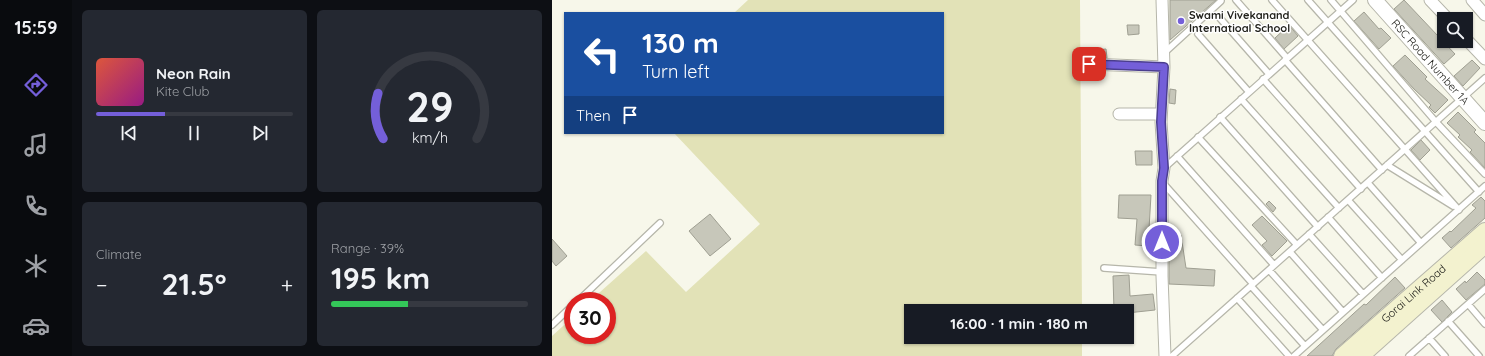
<!DOCTYPE html>
<meta charset="utf-8">
<style>
body{margin:0;font-family:Quicksand,sans-serif;background:#242831;color:#f1f3f6;height:100vh;display:flex;flex-direction:column;font-size:15px;white-space:nowrap}
*{box-sizing:border-box;margin:0}
p{font-size:13px;color:#9ea1a6}
.icon{flex:none;width:22px;height:22px;fill:none;stroke:currentColor;stroke-width:2;stroke-linecap:round;stroke-linejoin:round}
.map{position:relative;flex:1;overflow:hidden}
.sheet{display:flex;flex-direction:column;gap:10px;padding:10px;background:#0d0f14;width:480px}
.sheet>*{flex:none}
.banner{position:absolute;left:12px;top:12px;width:380px;height:122px;border-radius:0px;box-shadow:0 1px 3px #0004;background:#1a4fa0;color:#fff;overflow:hidden}
.controls{position:absolute;left:885px;top:12px;display:grid;gap:8px}
.controls a{display:grid;place-items:center;width:36px;height:36px;border-radius:0px;background:#171b24;box-shadow:0 1px 3px #0004;font-size:20px}
.speed{position:absolute;left:12px;top:292px;display:flex;gap:8px;font-size:20px;font-weight:700;text-align:center}
.speed>*{display:grid;place-content:center;width:52px;height:52px;border-radius:50%;background:#171b24;box-shadow:0 1px 3px #0004;line-height:1}
.speed .limit{border:6px solid #d22;background:#fff;color:#111}
.pin{position:absolute;display:grid;place-items:center;width:34px;height:34px;color:#fff;margin:-17px;border-radius:8px;box-shadow:0 2px 6px #0006}
.me{position:absolute;width:44px;margin:-22px;rotate:0deg;stroke-linejoin:round;filter:drop-shadow(0 0 3px #0008)}
.turn{display:flex;align-items:center;gap:14px;height:84px;padding:0 12px;font-size:18px}
.turn .icon{width:52px;height:52px;stroke-width:2.5}
.turn b{display:block;font-size:28px;line-height:34px}
.then{display:flex;align-items:center;height:38px;padding:0 12px;background:#0003;gap:8px;font-size:15px}
.big{font-size:30px;font-weight:700;line-height:1.1}
.sheet .tile{flex:1;display:flex;flex-direction:column;justify-content:center;gap:6px;min-width:0;padding:0 14px;border-radius:6px;background:#242831}
.sheet .dial{align-items:center;gap:0}
.dial svg{height:104px;overflow:visible;fill:none;stroke:#363941;stroke-width:7;stroke-linecap:round;text-anchor:middle}
.dial text{fill:#f1f3f6;stroke:none}
.song{display:flex;align-items:center;gap:12px}
.cover{width:48px;height:48px;border-radius:6px;background:linear-gradient(135deg,hsl(10 70% 55%),hsl(310 70% 35%))}
.played{height:4px;border-radius:2px;background:linear-gradient(90deg,#745fd9 35%,#363941 35%)}
.keys{display:flex;justify-content:space-around;direction:ltr}
.heat{display:flex;justify-content:space-between;align-items:center;font-size:22px;direction:ltr}
.charge{height:6px;border-radius:3px;background:linear-gradient(90deg,#34c759 39%,#363941 0)}
.sheet .tiles{flex:1;display:grid;gap:10px;grid-template-columns:repeat(2,1fr)}
.trip{position:absolute;left:352px;top:304px;width:230px;height:40px;border-radius:0px;background:#171b24;box-shadow:0 1px 3px #0004;font-weight:700;line-height:40px;text-align:center}
main{display:flex;flex:1;min-height:0}
.tabs{display:flex;flex-direction:column;width:72px;justify-content:space-around;align-items:center;background:#090b0e;color:#9ea1a6}
.tabs .icon{width:28px;height:28px}
.tabs .active{color:#745fd9}
.tabs b{font-size:18px;color:#f1f3f6}
.map>svg:first-child{display:block}
.green{fill:#e2e2b7}
.building{fill:#c7c7ba;stroke:#9f9f92}
.lines{fill:none;stroke-linecap:round;stroke-linejoin:round}
.service-casing{stroke:#b6b6aa;stroke-width:8}
.minor-casing{stroke:#b6b6aa;stroke-width:13}
.tertiary-casing{stroke:#b6b6aa;stroke-width:16}
.secondary-casing{stroke:#b6b6aa;stroke-width:18}
.service{stroke:#fff;stroke-width:5.5}
.minor{stroke:#fff;stroke-width:11}
.tertiary{stroke:#fff;stroke-width:14}
.secondary{stroke:#f3f2cf;stroke-width:16}
.route-casing{stroke:#4b3e8d;stroke-width:10}
.route{stroke:#745fd9;stroke-width:7}
.poi-dot{fill:#745fd9;stroke:#fff;stroke-width:1.5}
.labels{text-anchor:middle;dominant-baseline:central;stroke-width:3;stroke-linejoin:round;paint-order:stroke}
.poi-label{font-size:11px;font-weight:bold;fill:#22221d;stroke:#fff;text-anchor:start}
.street-label{font-size:11px;fill:#22221d;stroke:#fff}
</style>
<main>
<nav class="tabs">
<b>15:59</b>
<svg class="icon active" aria-label="directions" viewBox="0 0 24 24"><path d="M12 3l9 9-9 9-9-9zM9 14v-3h6M13 9l2 2-2 2"/></svg>
<svg class="icon" aria-label="music" viewBox="0 0 24 24"><path d="M9 18V5l10-2v13"/><circle cx="6" cy="18" r="3"/><circle cx="16" cy="16" r="3"/></svg>
<svg class="icon" aria-label="phone" viewBox="0 0 24 24"><path d="M5 4h4l2 5-3 2q2 4 5 5l2-3 5 2v4C11 20 4 13 5 4z"/></svg>
<svg class="icon" aria-label="climate" viewBox="0 0 24 24"><path d="M12 3v18M4 7l16 10M4 17L20 7"/></svg>
<svg class="icon" aria-label="car" viewBox="0 0 24 24"><path d="M5 17H2v-5l4-1 3-4h7l3 4 3 1v5h-3M9 17h6M6 11h13"/><circle cx="7" cy="17" r="2"/><circle cx="17" cy="17" r="2"/></svg>
</nav>
<section class="sheet">
<div class="tiles">
<div class="tile">
<div class="song"><i class="cover"></i><div><b>Neon Rain</b><p>Kite Club</p></div></div>
<div class="played"></div>
<div class="keys"><svg class="icon" aria-label="previous" viewBox="0 0 24 24"><path d="M18 5L8 12l10 7zM5 5v14"/></svg><svg class="icon" aria-label="pause" viewBox="0 0 24 24"><path d="M8 5v14M16 5v14"/></svg><svg class="icon" aria-label="next" viewBox="0 0 24 24"><path d="M6 5l10 7-10 7zM19 5v14"/></svg></div>
</div>
<div class="tile dial"><svg viewBox="0 0 100 80">
<path d="M14 69A42 42 0 1 1 86 69"/>
<path d="M14 69A42 42 0 0 1 10 34" stroke="#745fd9"/>
<text x="50" y="56" font-size="32" font-weight="700">29</text>
<text x="50" y="72" font-size="11">km/h</text>
</svg></div>
<div class="tile"><p>Climate</p>
<div class="heat"><a>−</a><b class="big">21.5°</b><a>+</a></div>
</div>
<div class="tile"><p>Range · 39%</p><b class="big">195 km</b><div class="charge"></div></div>
</div>
</section>
<div class="map">
<svg width="933" height="356" viewBox="0 0 933 356">
<rect width="100%" height="100%" fill="#f7f7ea"/>
<path class="green" d="M196,0H528L530,311H359V337H530V356H0V336L21,317V335H55V301H38L94,251L134,292L208,224L122,133H391V13H182Z"/>
<path class="building" d="M618,0H664L618,40Z
M852,0L903,54L892,64L842,9Z
M812,12L827,29L829,28L839,38L827,49L802,21Z
M575,25H587V34L576,35Z
M737,25L746,36L732,49L723,38Z
M554,49L555,58L541,57L540,50Z
M853,55L875,77L873,79L896,100L883,113L877,107L879,105L862,89L841,66Z
M920,60L928,68L911,86L902,76Z
M618,89L624,90L623,104L617,103Z
M906,112L924,130L922,132L933,143V168L918,152L920,150L906,137L908,135L895,123Z
M869,140L878,150L868,160L859,150Z
M583,151H600V165H584Z
M567,195H599L596,246L583,245L585,219L566,218Z
M929,197L933,201V218L899,248L890,238L898,231L899,232L924,208L920,205Z
M717,201L724,208L721,212L714,204Z
M158,214L179,239L158,256L137,231Z
M710,216L735,241L720,256L710,245L715,241L700,225Z
M617,233L629,235L634,268L663,270L662,286L617,284Z
M0,239L15,256L4,266L0,261Z
M925,272L933,280V284L914,300L904,289L913,281L914,283Z
M577,275L578,296L601,294L603,310L575,313V311H562L561,276Z
M843,277L853,288L784,349L780,356H755L812,304L814,305Z
M890,300L900,312L890,322L879,310Z"/>
<g class="lines">
<g class="service-casing">
<path id="service" d="M684,0L735,58
M720,0L907,210
M756,0L927,192
M779,0L884,122L933,174
M666,16L717,74
M646,34L697,92
M611,54L669,1V0
M733,60L830,170
M711,79L809,189
M689,99L787,208
M668,117L766,227
M646,137L745,245
M625,156L722,265
M835,165L901,206
M612,168L801,0
M611,183L701,284
M816,183L869,243
M796,200L850,260
M776,217L830,278
M757,234L811,294
M738,252L791,312
M552,268L610,272
M717,270L771,330
M699,286L753,346
M685,298L737,356
M26,301L108,223
M916,304L933,324
M896,321L927,356
M0,325L21,305
M877,338L893,356
M620,356L933,78
M742,356L933,186
M857,356L933,289"/>
</g>
<g class="minor-casing">
<path id="minor" d="M610,0L612,67L609,122L612,168L610,181V276L613,356
M878,0L896,19
M920,0L933,15
M914,39L933,59
M537,64L612,67
M567,114H609"/>
</g>
<g class="tertiary-casing">
<g id="tertiary">
<path id="s1" d="M823,0L933,123"/>
</g>
</g>
<g class="secondary-casing">
<g id="secondary">
<path id="s2" d="M790,356L933,231"/>
<path d="M809,356L933,245"/>
</g>
</g>
<use href="#service" class="service"/>
<use href="#minor" class="minor"/>
<use href="#tertiary" class="tertiary"/>
<use href="#secondary" class="secondary"/>
</g>
<g class="lines">
<g class="route-casing">
<path id="route" d="M537,64L612,67L609,122L612,168L610,181V242"/>
</g>
<use href="#route" class="route"/>
</g>
<circle class="poi-dot" cx="629" cy="21" r="4"/>
<g class="labels">
<g class="poi-label">
<text x="637" y="15">Swami Vivekanand<tspan x="637" dy="13">Internatioal School</tspan></text>
</g>
<g class="street-label">
<text stroke="none"><textPath href="#s1" startOffset="83">RSC Road Number 1A</textPath></text>
<text stroke="none"><textPath href="#s2" startOffset="95">Gorai Link Road</textPath></text>
</g>
</g>
</svg>
<div class="controls">
<a><svg class="icon" aria-label="search" viewBox="0 0 24 24"><circle cx="10" cy="10" r="6"/><path d="M15 15l6 6"/></svg></a>
</div>
<div class="speed"><div class="limit">30</div></div>
<div class="pin" style="left:537px;top:64px;background:#d93025"><svg class="icon" aria-label="arrive" viewBox="0 0 24 24"><path d="M6 21V4h12l-3 4 3 4H6"/></svg></div>
<svg class="me" style="left:610px;top:242px" viewBox="-20 -20 40 40"><circle r="17" fill="#745fd9" stroke="#fff" stroke-width="3"/><path d="M0-11L8 9 0 5-8 9z" fill="#fff"/></svg>
<div class="trip">16:00 · 1 min · 180 m</div>
<div class="banner">
<div class="turn"><svg class="icon" aria-label="left" viewBox="0 0 24 24"><path d="M17 20v-9H6M10 6l-5 5 5 5"/></svg><div><b>130 m</b>Turn left</div></div>
<div class="then">Then<svg class="icon" aria-label="arrive" viewBox="0 0 24 24"><path d="M6 21V4h12l-3 4 3 4H6"/></svg></div>
</div>
</div>
</main>
